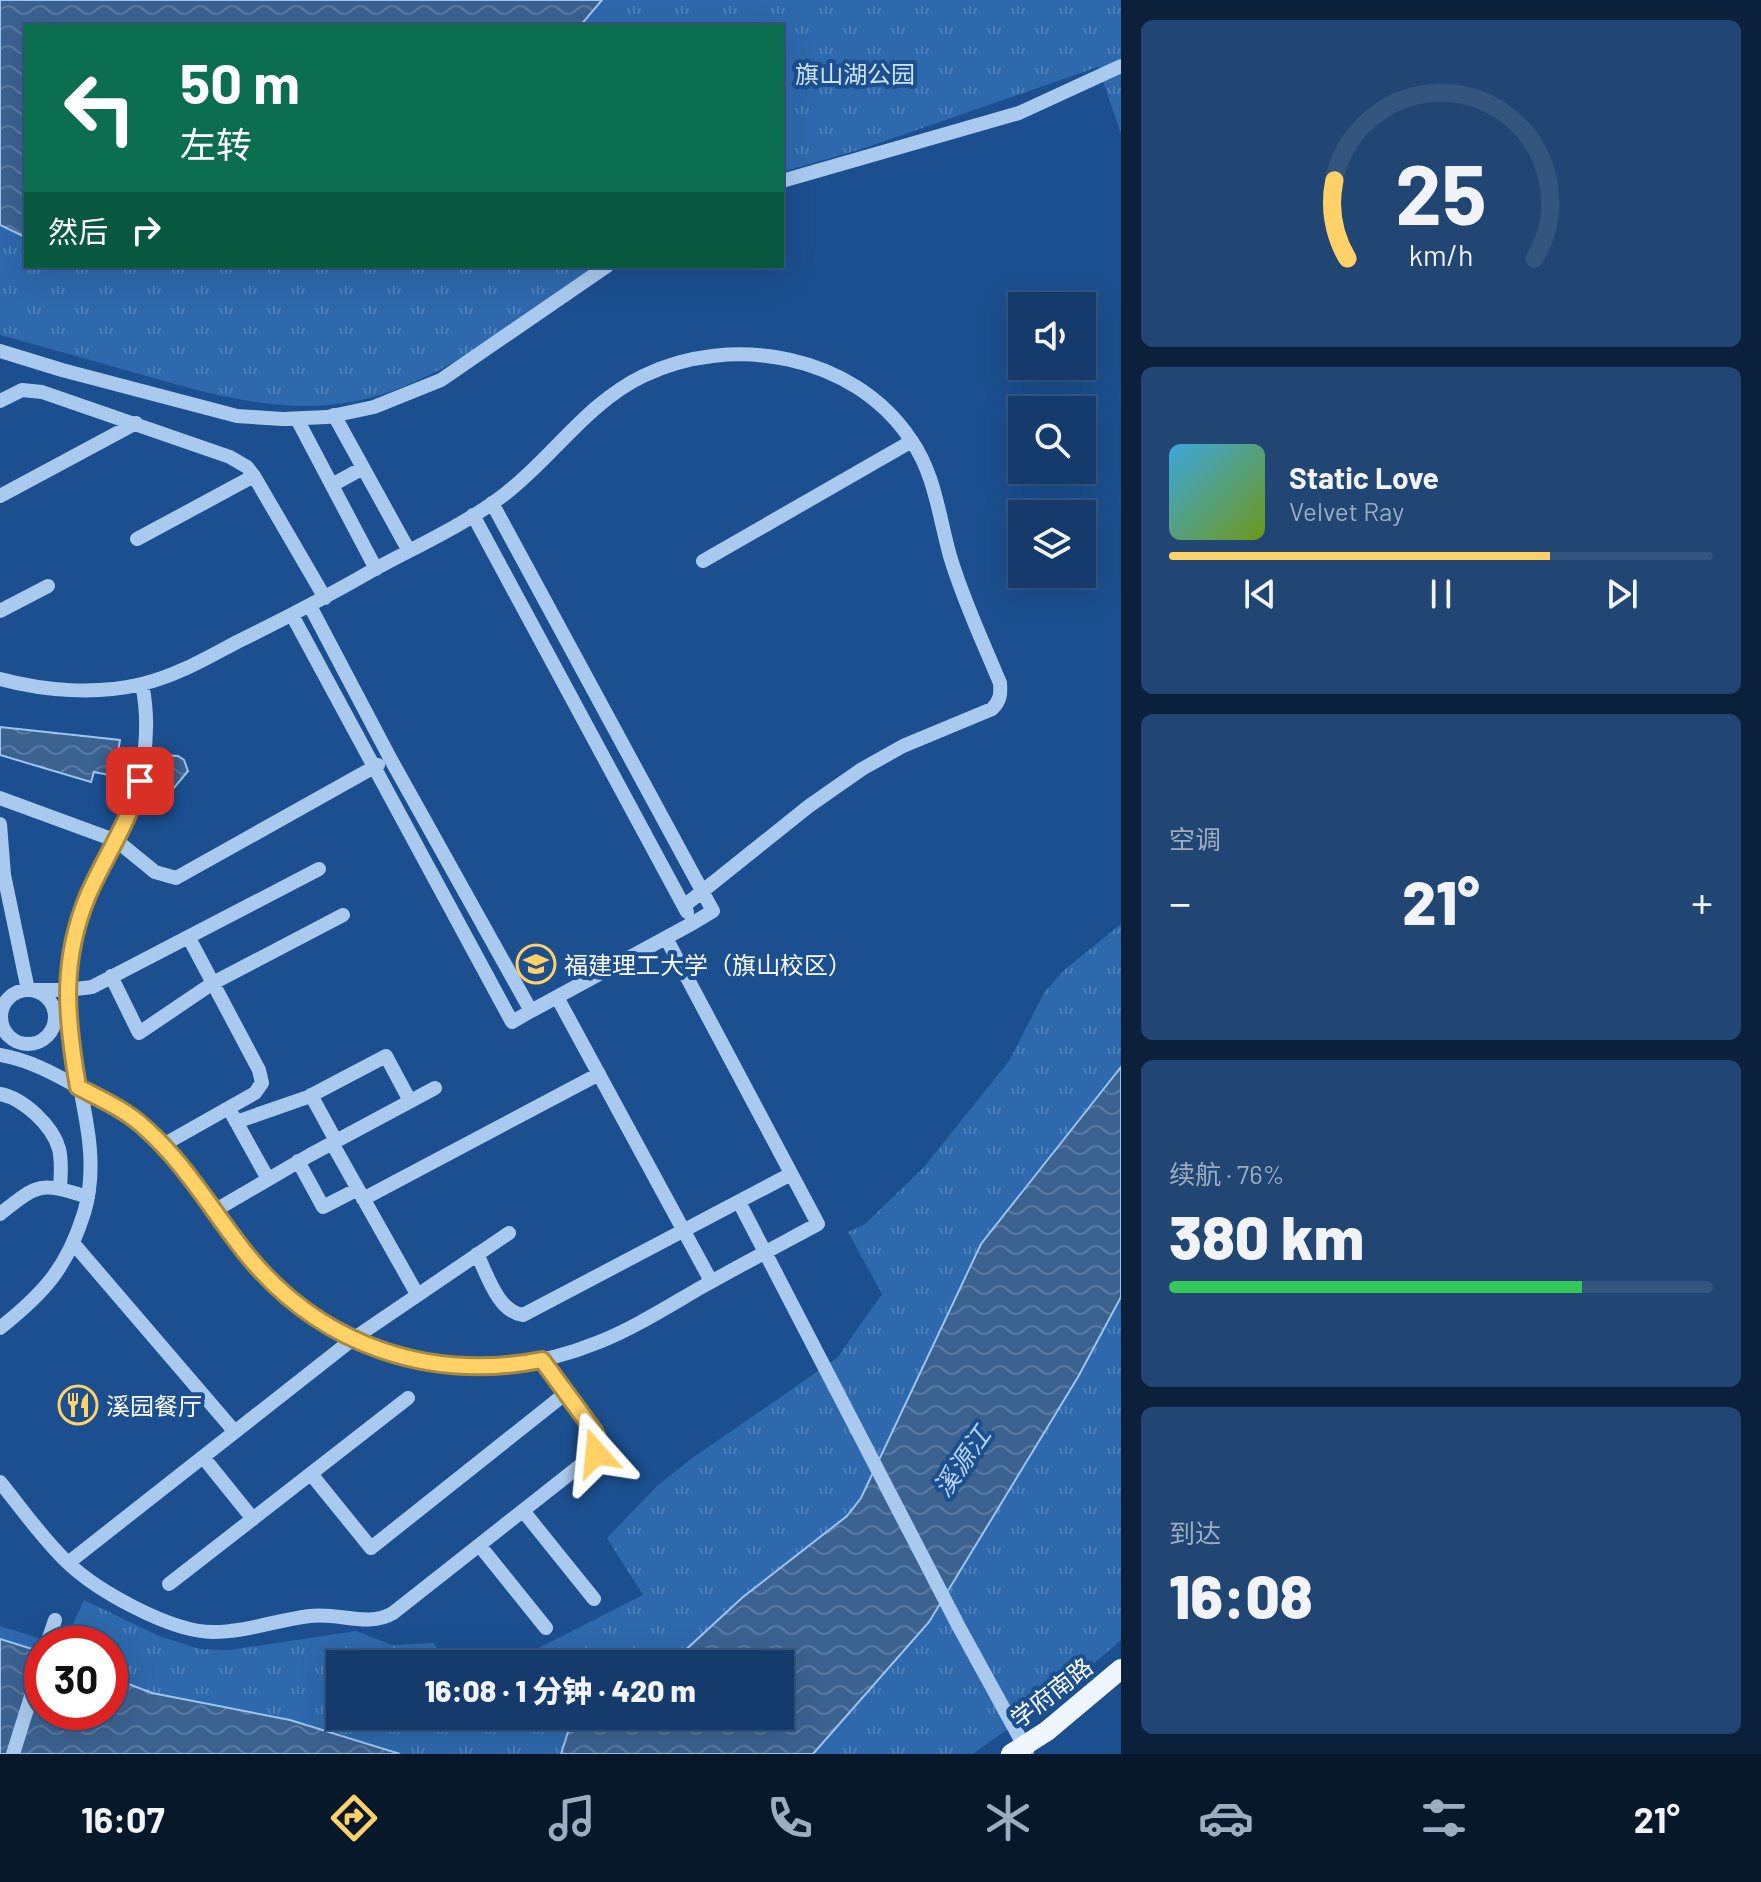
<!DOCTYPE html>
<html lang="zh">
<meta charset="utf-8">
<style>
body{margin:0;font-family:Barlow,"Noto Sans SC",sans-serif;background:#214673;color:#f1f3f6;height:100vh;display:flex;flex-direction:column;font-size:30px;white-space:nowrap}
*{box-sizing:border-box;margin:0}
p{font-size:26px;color:#9dadc1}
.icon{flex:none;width:44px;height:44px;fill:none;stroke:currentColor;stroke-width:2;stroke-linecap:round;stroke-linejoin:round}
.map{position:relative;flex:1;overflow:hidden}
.sheet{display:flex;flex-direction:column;gap:20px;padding:20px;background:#0b203b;width:640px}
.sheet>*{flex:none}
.hud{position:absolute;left:24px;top:24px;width:760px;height:244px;border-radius:0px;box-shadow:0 8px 32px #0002,0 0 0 2px #33557e;background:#0b6e4f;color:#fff;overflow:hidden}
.controls{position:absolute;left:1008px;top:292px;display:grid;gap:16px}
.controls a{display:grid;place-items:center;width:88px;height:88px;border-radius:0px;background:#143b6b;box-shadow:0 8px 32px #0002,0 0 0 2px #33557e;font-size:40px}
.speed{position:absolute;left:24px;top:1626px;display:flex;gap:16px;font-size:40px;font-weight:700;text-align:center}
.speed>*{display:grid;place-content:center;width:104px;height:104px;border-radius:50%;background:#143b6b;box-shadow:0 8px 32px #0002,0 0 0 2px #33557e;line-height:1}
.speed .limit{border:12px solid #d22;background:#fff;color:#111}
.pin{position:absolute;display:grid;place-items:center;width:68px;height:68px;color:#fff;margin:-34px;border-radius:16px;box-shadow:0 4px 12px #0006}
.me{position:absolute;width:88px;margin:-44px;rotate:342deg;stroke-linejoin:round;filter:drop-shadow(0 0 6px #0008)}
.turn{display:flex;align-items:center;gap:28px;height:168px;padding:0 24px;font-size:36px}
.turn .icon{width:104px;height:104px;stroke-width:2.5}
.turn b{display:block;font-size:56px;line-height:68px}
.then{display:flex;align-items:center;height:76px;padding:0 24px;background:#0003;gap:16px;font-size:30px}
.big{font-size:60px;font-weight:800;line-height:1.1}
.sheet .widget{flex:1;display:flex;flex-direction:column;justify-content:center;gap:12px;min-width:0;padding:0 28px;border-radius:12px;background:#214673}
.sheet .dial{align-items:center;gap:0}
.dial svg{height:208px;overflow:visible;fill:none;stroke:#33557e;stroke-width:7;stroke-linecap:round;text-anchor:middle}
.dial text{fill:#f1f3f6;stroke:none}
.song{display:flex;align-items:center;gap:24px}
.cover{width:96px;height:96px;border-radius:12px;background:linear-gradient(135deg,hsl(200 70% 55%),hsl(80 70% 35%))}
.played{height:8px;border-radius:4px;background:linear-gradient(90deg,#ffd166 70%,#33557e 70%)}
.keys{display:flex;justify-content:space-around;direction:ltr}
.heat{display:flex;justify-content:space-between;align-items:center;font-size:44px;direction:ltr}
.charge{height:12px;border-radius:6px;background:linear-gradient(90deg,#34c759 76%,#33557e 0)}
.trip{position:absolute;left:326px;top:1650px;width:468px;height:80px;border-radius:0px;background:#143b6b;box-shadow:0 8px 32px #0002,0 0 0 2px #33557e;font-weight:800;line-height:80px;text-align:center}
.tabs{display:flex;height:128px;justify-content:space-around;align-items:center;background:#08182b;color:#9dadc1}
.tabs .icon{width:56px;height:56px}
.tabs .active{color:#ffd166}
.tabs b{font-size:36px;color:#f1f3f6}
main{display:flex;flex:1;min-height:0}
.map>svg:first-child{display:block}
.park{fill:url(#park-tufts);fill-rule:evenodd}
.water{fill:url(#water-waves);stroke:#9cc4f0;stroke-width:2}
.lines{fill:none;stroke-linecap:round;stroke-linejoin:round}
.minor{stroke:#a9c9ee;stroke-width:14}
.major{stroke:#f0f6ff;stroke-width:20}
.route-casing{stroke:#a68842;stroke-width:20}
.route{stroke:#ffd166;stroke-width:14}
.labels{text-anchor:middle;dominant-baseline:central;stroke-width:8;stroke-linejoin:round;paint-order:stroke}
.park-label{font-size:24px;fill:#cfe3fa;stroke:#1b4f8f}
.poi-label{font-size:24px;fill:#fff;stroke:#1b4f8f;text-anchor:start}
.street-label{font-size:24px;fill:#fff;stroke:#1b4f8f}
.water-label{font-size:26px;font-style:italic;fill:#b5d3f5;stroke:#1b4f8f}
</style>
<main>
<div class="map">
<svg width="1121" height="1754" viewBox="0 0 1121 1754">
<defs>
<pattern id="park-tufts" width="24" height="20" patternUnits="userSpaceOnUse" patternTransform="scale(2)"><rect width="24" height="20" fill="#2e69ad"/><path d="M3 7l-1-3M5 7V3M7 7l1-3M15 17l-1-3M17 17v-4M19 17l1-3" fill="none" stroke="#4d80b9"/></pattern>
<pattern id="water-waves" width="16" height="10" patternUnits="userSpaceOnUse" patternTransform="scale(2)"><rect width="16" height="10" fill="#3c6290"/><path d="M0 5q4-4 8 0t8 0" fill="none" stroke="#597aa1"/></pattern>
</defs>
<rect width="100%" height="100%" fill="#1b4f8f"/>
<path class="park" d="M0,0H1121V133L1098,67L865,148L782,172V26H26V266H595C532,309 471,360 400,388C312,423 233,400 146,376C97,362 49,348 0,335Z
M1121,924V1640L1074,1681L973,1754H0V1626L54,1643L69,1632L84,1600L159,1636L200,1649L230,1650L356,1631L392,1645L434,1643L446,1664H340V1716H780V1664L511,1662L643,1595L607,1538L658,1485L691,1459L837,1358L882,1294L848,1232L864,1225L924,1167L1009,1061L1044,993L1063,971ZM42,1644H110V1712H42Z"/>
<path class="water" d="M0,0H602L580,26H26V232L23,236L0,225Z
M0,727L120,740L118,752L178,756L184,760L188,771L174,788L94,772L91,782L0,755Z
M1121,1067V1297L1078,1377L929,1622L813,1754H561L568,1732L617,1716H780V1664H674L679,1656L743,1597L847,1516L861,1498L981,1244Z
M0,1639L42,1652V1712H110V1677L152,1693L290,1720L400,1754H0Z"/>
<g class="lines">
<path class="minor" d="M782,181L1019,113L1121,66
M0,351L62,370L237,416L282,419L327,417L374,407L441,380L607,266
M0,401L22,390L42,392L230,457L247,467L254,476L325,598
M334,415L409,551
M297,419L376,569
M332,485L363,468
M0,496L136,423
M473,515L687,912
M137,539L254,476
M703,561L912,441
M310,606L390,758L531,1011L693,923L713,911L492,503
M0,611L48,586
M292,615L512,1022L531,1011
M0,679C45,691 96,695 142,684C176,676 207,658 237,642C284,619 330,595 375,569C419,545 466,524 505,494C553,457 587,403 643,376C732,333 854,354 911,440C935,474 939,517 950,556C963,600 983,642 1000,683C1001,695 1000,701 992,709L903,746L862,769L809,806L684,906
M0,798L117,841L155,872L176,878L378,765
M0,824L4,875L28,990H67L92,987L319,869
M111,976L139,1033L213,983L343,915
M1 1017a27 27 0 1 1 54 0a27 27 0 1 1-54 0Z
M557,997L711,1281
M0,1055C29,1060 53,1073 78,1087C101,1100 125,1110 145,1128C173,1152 193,1183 215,1212C240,1246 266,1281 300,1307C386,1373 499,1383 599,1342C634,1328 667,1307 700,1288C739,1266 779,1245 818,1224L666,938
M0,1094C23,1098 53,1126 59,1149C62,1161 61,1175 60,1188
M311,1095L336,1141
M233,1116L268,1179
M236,1122L308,1097L386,1056L410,1101
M332,1143L417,1294
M163,1145L255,1093L262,1083L259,1070L189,938
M298,1161L323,1207L358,1189
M363,1199L599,1074
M739,1202L959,1627L1027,1751
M214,1211L310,1155L435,1088
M0,1214C39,1183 40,1182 88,1197
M73,1243L235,1432
M477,1254C487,1274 498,1312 523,1315L791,1174
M0,1328C44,1293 67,1268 84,1213C108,1136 58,1054 69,973C72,949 76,924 85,902C94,881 106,862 116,843C141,795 153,737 142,684
M203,1457L253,1519
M311,1474L371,1548L566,1393
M0,1482C22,1509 42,1538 67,1562C97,1591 171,1632 213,1632C246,1632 277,1620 310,1616C339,1612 368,1628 393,1613L596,1453L597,1438L594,1431L542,1360
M524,1512L594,1599
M480,1546L546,1628
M68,1563L353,1339L509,1233
M169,1584L408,1398
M47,1644L55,1620
M13,1754L42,1661"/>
<path class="major" d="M1011,1754L1047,1731L1121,1669"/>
</g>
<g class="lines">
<g class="route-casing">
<path id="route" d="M140,781C129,822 106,855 89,893C60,960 66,1018 78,1087C101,1099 126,1110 145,1128C186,1164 214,1214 248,1256C321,1345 429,1382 542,1360L594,1431L597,1438L596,1453"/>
</g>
<use href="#route" class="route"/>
</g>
<defs>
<g id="university-ring" transform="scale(2)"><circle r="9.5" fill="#1b4f8f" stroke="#ffd166" stroke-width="1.5"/><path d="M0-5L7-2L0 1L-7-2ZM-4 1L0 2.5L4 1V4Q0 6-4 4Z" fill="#ffd166"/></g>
<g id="restaurant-ring" transform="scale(2)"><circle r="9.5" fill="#1b4f8f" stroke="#ffd166" stroke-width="1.5"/><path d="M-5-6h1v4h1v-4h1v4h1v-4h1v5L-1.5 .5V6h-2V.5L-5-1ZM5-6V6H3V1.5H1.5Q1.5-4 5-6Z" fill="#ffd166"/></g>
</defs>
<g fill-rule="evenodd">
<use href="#university-ring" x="536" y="964"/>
<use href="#restaurant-ring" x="78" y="1405"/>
</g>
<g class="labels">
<g class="park-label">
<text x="855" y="73">旗山湖公园</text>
</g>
<g class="poi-label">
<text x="564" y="964">福建理工大学（旗山校区）</text>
<text x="106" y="1405">溪园餐厅</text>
</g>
<g class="street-label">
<text transform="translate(1051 1692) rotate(-38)">学府南路</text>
</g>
<g class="water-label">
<text transform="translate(961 1461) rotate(-55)">溪源江</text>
</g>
</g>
</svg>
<div class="controls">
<a><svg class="icon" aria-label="sound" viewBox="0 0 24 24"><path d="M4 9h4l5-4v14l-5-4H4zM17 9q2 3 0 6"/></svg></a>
<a><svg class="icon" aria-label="search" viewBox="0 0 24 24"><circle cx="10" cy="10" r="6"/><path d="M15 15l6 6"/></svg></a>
<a><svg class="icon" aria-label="layers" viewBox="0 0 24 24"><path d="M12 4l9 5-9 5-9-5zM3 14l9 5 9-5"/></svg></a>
</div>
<div class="speed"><div class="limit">30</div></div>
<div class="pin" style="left:140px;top:781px;background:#d93025"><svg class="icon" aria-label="arrive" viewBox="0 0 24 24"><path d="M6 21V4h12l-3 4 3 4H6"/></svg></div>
<svg class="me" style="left:596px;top:1453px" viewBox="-20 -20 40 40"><path d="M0-17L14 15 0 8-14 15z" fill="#ffd166" stroke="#fff" stroke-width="4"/></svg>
<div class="trip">16:08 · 1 分钟 · 420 m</div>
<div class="hud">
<div class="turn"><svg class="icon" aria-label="left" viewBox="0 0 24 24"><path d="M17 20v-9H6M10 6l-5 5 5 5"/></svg><div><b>50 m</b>左转</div></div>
<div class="then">然后<svg class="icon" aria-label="right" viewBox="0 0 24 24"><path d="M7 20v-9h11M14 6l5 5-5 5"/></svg></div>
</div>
</div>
<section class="sheet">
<div class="widget dial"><svg viewBox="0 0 100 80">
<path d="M14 69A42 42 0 1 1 86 69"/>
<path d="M14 69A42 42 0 0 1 9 39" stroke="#ffd166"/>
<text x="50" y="56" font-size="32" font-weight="700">25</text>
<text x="50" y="72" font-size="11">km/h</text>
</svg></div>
<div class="widget">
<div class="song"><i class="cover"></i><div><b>Static Love</b><p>Velvet Ray</p></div></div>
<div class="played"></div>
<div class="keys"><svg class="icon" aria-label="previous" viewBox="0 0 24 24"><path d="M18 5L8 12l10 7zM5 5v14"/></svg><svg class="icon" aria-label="pause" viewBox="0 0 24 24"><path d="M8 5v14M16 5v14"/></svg><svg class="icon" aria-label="next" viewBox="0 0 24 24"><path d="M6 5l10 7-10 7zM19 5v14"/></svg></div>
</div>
<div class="widget"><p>空调</p>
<div class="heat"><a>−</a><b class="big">21°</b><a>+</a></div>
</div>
<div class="widget"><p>续航 · 76%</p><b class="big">380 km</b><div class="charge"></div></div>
<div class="widget"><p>到达</p><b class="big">16:08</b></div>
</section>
</main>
<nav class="tabs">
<b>16:07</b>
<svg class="icon active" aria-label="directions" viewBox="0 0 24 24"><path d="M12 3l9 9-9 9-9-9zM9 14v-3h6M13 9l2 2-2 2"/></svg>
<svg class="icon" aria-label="music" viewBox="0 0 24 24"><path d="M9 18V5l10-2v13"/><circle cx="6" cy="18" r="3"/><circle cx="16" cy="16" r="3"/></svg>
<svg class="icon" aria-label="phone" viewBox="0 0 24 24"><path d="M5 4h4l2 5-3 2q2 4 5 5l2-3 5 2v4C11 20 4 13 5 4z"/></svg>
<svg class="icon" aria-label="climate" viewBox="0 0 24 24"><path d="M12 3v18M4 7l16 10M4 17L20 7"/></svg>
<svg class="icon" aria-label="car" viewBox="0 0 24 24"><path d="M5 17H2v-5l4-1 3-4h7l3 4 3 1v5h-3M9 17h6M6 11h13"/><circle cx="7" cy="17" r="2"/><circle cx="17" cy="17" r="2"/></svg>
<svg class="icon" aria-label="filters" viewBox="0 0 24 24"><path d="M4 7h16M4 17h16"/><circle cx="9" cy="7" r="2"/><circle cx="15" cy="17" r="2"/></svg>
<b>21°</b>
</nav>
